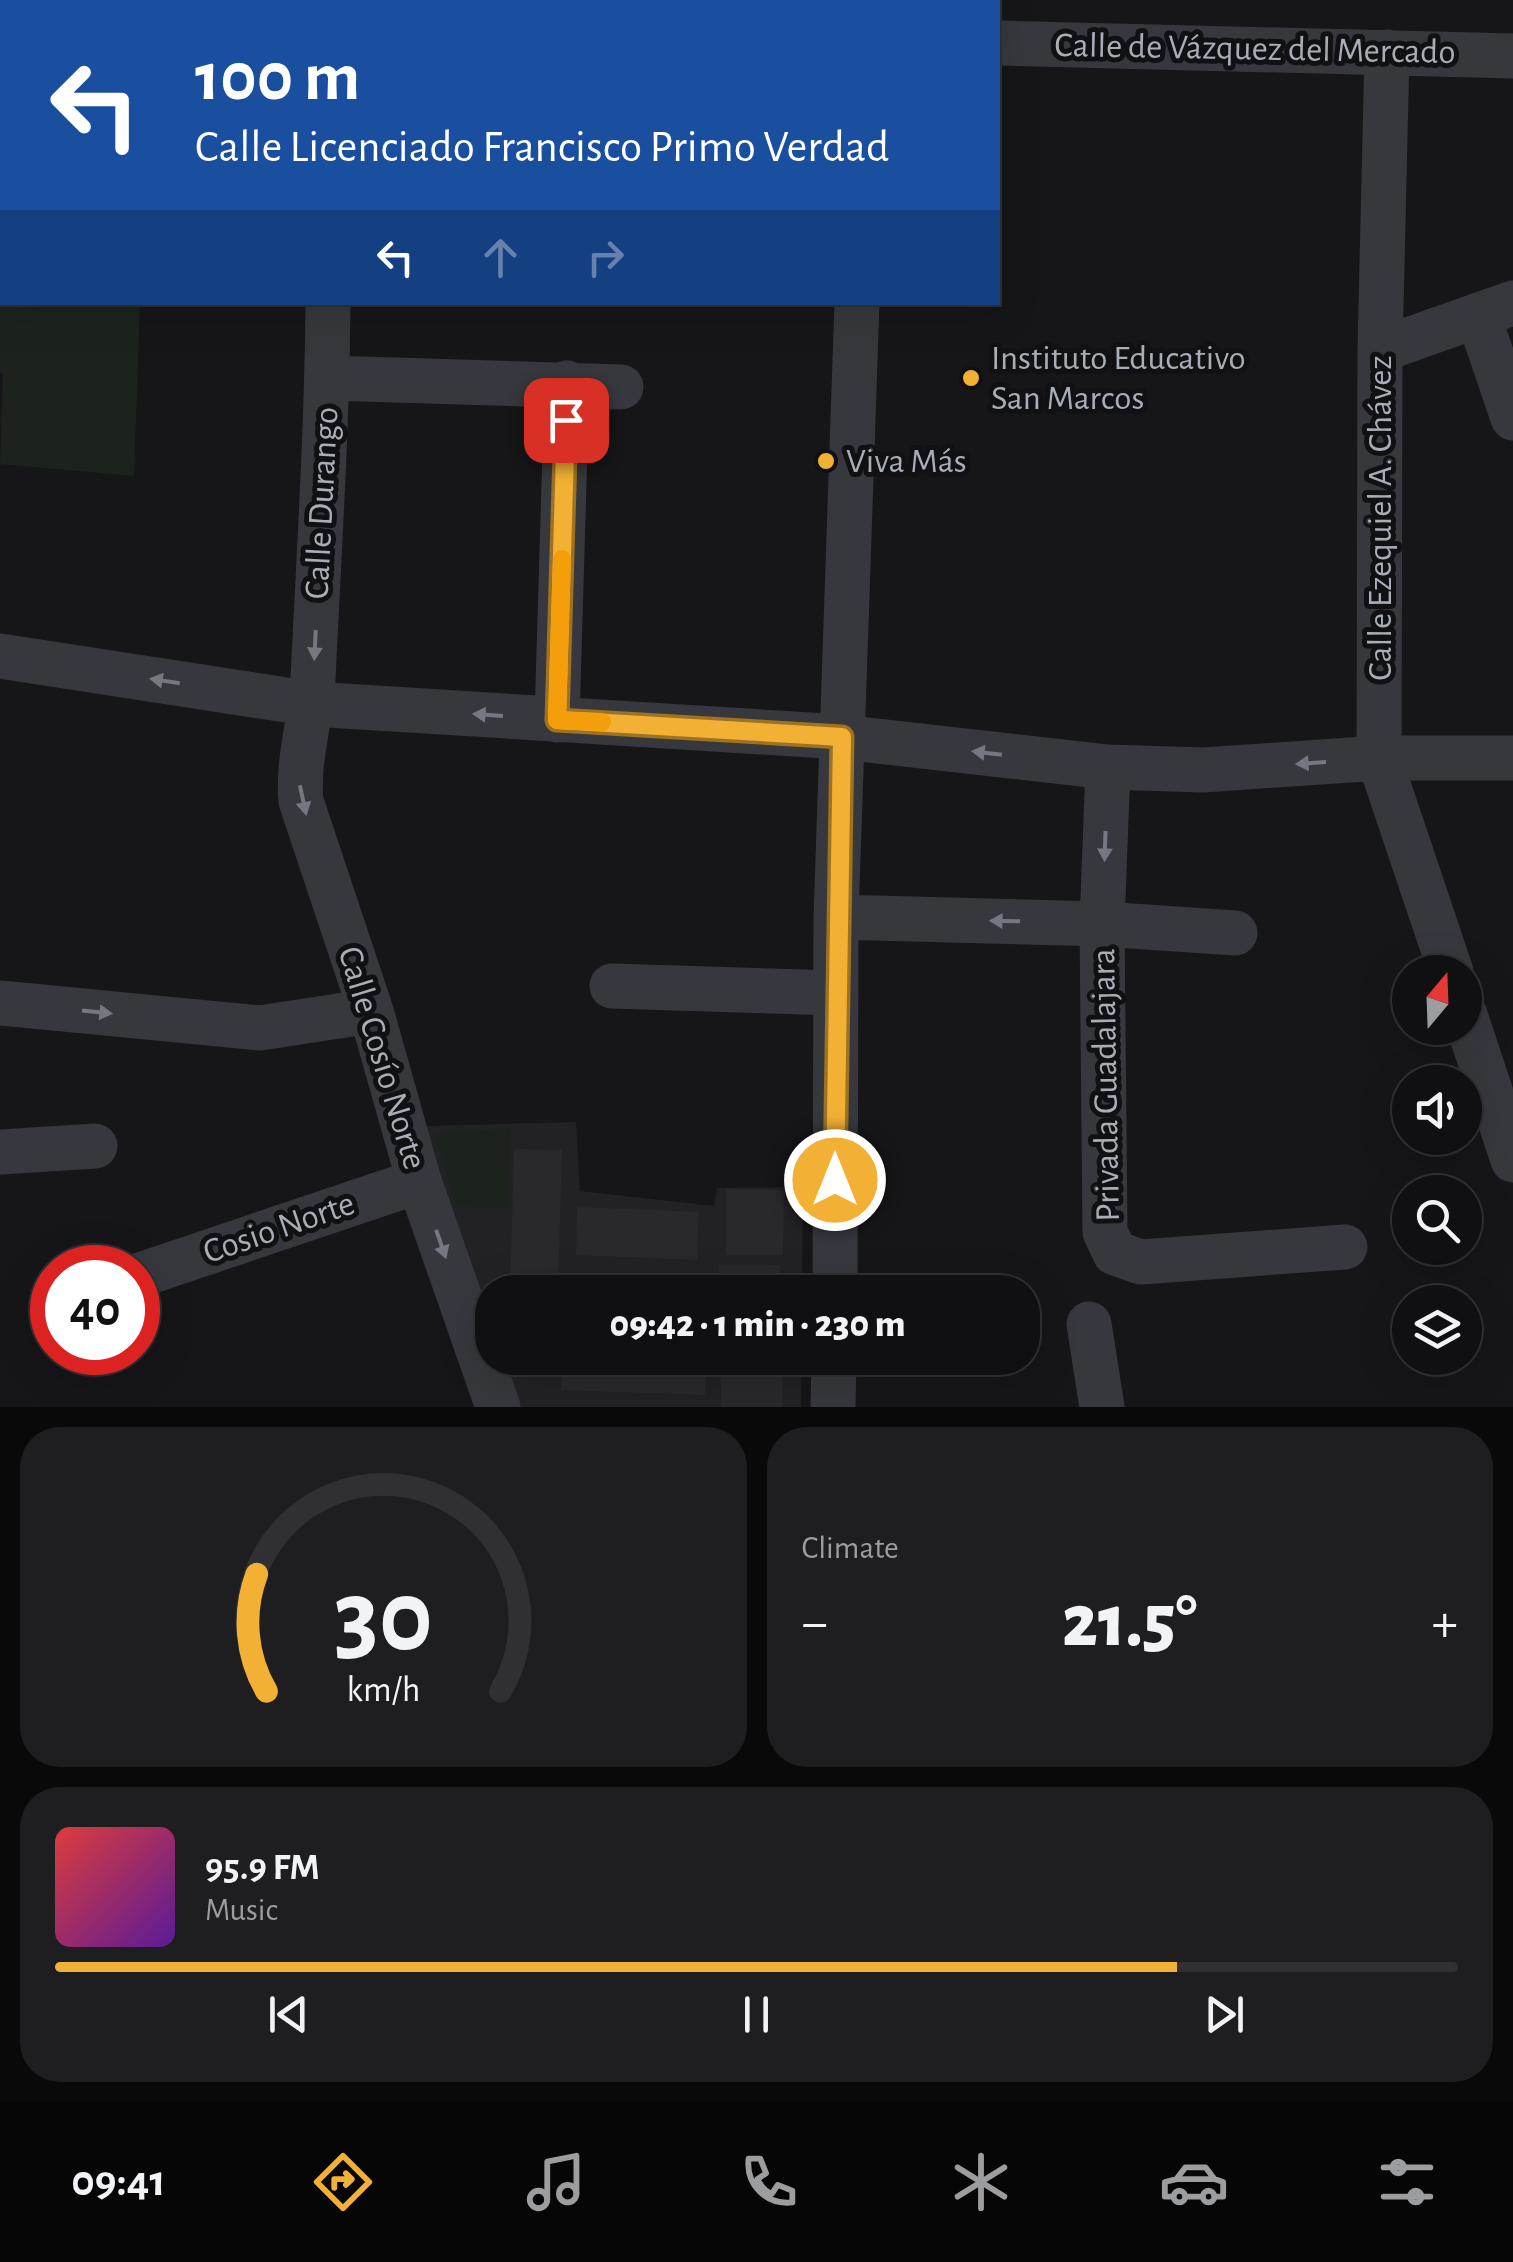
<!DOCTYPE html>
<meta charset="utf-8">
<style>
body{margin:0;font-family:"Alegreya Sans",sans-serif;background:#1e1e20;color:#f1f3f6;height:100vh;display:flex;flex-direction:column;font-size:38px;white-space:nowrap}
*{box-sizing:border-box;margin:0}
p{font-size:32px;color:#9c9d9f}
.icon{flex:none;width:55px;height:55px;fill:none;stroke:currentColor;stroke-width:2;stroke-linecap:round;stroke-linejoin:round}
.map{position:relative;height:1407px;overflow:hidden}
.panel{display:flex;flex-direction:column;gap:20px;padding:20px;background:#09090a;flex:1}
.panel>*{flex:none}
.banner{position:absolute;left:0px;top:0px;width:1000px;height:305px;box-shadow:0 10px 40px #0002,0 0 0 2px #303032;background:#1a4fa0;color:#fff;overflow:hidden}
.needle{width:65px;rotate:19deg}
.buttons{position:absolute;left:1392px;top:955px;display:grid;gap:20px}
.buttons a{display:grid;place-items:center;width:90px;height:90px;border-radius:50%;background:#101012;box-shadow:0 10px 40px #0002,0 0 0 2px #303032;font-size:50px}
.speed{position:absolute;left:30px;top:1245px;display:flex;gap:20px;font-size:50px;font-weight:700;text-align:center}
.speed>*{display:grid;place-content:center;width:130px;height:130px;border-radius:50%;background:#101012;box-shadow:0 10px 40px #0002,0 0 0 2px #303032;line-height:1}
.speed .limit{border:15px solid #d22;background:#fff;color:#111}
.pin{position:absolute;display:grid;place-items:center;width:85px;height:85px;color:#fff;margin:-42px;border-radius:20px;box-shadow:0 5px 15px #0006}
.me{position:absolute;width:110px;margin:-55px;rotate:0deg;stroke-linejoin:round;filter:drop-shadow(0 0 8px #0008)}
.turn{display:flex;align-items:center;gap:35px;height:210px;padding:0 30px;font-size:45px}
.turn .icon{width:130px;height:130px;stroke-width:2.5}
.turn b{display:block;font-size:70px;line-height:85px}
.lanes{display:flex;align-items:center;height:95px;padding:0 30px;background:#0003;justify-content:center;gap:50px;direction:ltr}
.lanes .off{opacity:.35}
.big{font-size:75px;font-weight:800;line-height:1.1}
.panel .widget{flex:1;display:flex;flex-direction:column;justify-content:center;gap:15px;min-width:0;padding:0 35px;border-radius:40px;background:#1e1e20}
.panel .dial{align-items:center;gap:0}
.dial svg{height:260px;overflow:visible;fill:none;stroke:#303032;stroke-width:7;stroke-linecap:round;text-anchor:middle}
.dial text{fill:#f1f3f6;stroke:none}
.song{display:flex;align-items:center;gap:30px}
.cover{width:120px;height:120px;border-radius:15px;background:linear-gradient(135deg,hsl(0 70% 55%),hsl(270 70% 35%))}
.played{height:10px;border-radius:5px;background:linear-gradient(90deg,#f2b134 80%,#303032 80%)}
.keys{display:flex;justify-content:space-around;direction:ltr}
.heat{display:flex;justify-content:space-between;align-items:center;font-size:55px;direction:ltr}
.panel .tiles{flex:1;display:grid;gap:20px;grid-template-columns:1fr 1fr}
.widget:last-child{grid-column:span 2}
.trip{position:absolute;left:475px;top:1275px;width:565px;height:100px;border-radius:40px;background:#101012;box-shadow:0 10px 40px #0002,0 0 0 2px #303032;font-weight:800;line-height:100px;text-align:center}
.menu{display:flex;height:160px;justify-content:space-around;align-items:center;background:#060607;color:#9c9d9f}
.menu .icon{width:70px;height:70px}
.menu .current{color:#f2b134}
.menu b{font-size:45px;color:#f1f3f6}
.map>svg:first-child{display:block}
.built{fill:#222225}
.green{fill:#1c231d}
.building{fill:#29292c}
.lines{fill:none;stroke-linecap:round;stroke-linejoin:round}
.minor{stroke:#37383d;stroke-width:45}
.oneway{fill:#757881}
.route-casing{stroke:#9d7322;stroke-width:25}
.route{stroke:#f2b134;stroke-width:18}
.slow{stroke:#f59e0b;stroke-width:18}
.poi-dot{fill:#f2b134;stroke:#111113;stroke-width:4}
.labels{text-anchor:middle;dominant-baseline:central;stroke-width:10;stroke-linejoin:round;paint-order:stroke}
.street-label{font-size:35px;fill:#a8adb8;stroke:#111113}
.poi-label{font-size:35px;fill:#a8adb8;stroke:#111113;text-anchor:start}
</style>
<div class="map">
<svg width="1513" height="1407" viewBox="0 0 1513 1407">
<rect width="100%" height="100%" fill="#161618"/>
<path class="built" d="M576,1122L580,1191L714,1206L717,1188L803,1187L802,1292H492V1344L426,1126Z
M497,1358H801V1407H512Z"/>
<path class="green" d="M0,35L2,302L140,303L134,476L0,464L3,374L0,373Z
M511,1128L507,1209L456,1206L435,1134Z"/>
<path class="building" d="M514,1149L562,1150L558,1292H510Z
M726,1189L784,1190L783,1255H726Z
M577,1207L699,1212L697,1260L576,1255Z
M780,1265V1292H720L719,1266Z
M508,1358H556V1373L508,1371Z
M562,1358H706L705,1395L561,1390Z
M721,1358H782L783,1407H721Z"/>
<g class="lines">
<path class="minor" d="M865,2L866,0
M0,13H2
M998,43L1513,56
M1387,52L1380,350L1379,758L1451,972
M328,302C327,428 319,554 313,679C311,720 297,760 301,801L371,1011L419,1181L498,1407
M1478,315L1513,418
M1380,350L1513,303
M328,378L621,387
M0,656L312,704L842,737L1108,767L1203,770L1379,758H1513
M557,720L567,383
M1108,767L1102,924L1105,1232L1115,1253L1141,1262L1345,1247
M836,917L1102,924L1235,933
M612,986L836,993
M0,1003L260,1028L371,1011
M1465,1015L1513,1160
M0,1152L95,1146
M140,1275L419,1181
M835,1292L836,917L857,302
M1089,1324L1102,1407
M833,1407L834,1358"/>
</g>
<defs><path id="oneway-solid" d="M-6-.8H1V-3.2L6.5 0L1 3.2V.8H-6Z" transform="scale(2.5)"/></defs>
<g class="oneway">
<use href="#oneway-solid" transform="translate(315 645) rotate(93)"/>
<use href="#oneway-solid" transform="translate(165 681) rotate(-171)"/>
<use href="#oneway-solid" transform="translate(488 715) rotate(-176)"/>
<use href="#oneway-solid" transform="translate(987 753) rotate(-173)"/>
<use href="#oneway-solid" transform="translate(1311 763) rotate(176)"/>
<use href="#oneway-solid" transform="translate(303 800) rotate(78)"/>
<use href="#oneway-solid" transform="translate(1105 846) rotate(92)"/>
<use href="#oneway-solid" transform="translate(1005 921) rotate(-179)"/>
<use href="#oneway-solid" transform="translate(97 1012) rotate(6)"/>
<use href="#oneway-solid" transform="translate(441 1244) rotate(71)"/>
</g>
<g class="lines">
<g class="route-casing">
<path id="route" d="M566,420L557,720L842,737L835,1180"/>
</g>
<use href="#route" class="route"/>
<path class="slow" d="M562,559L557,720L602,722"/>
</g>
<g class="poi-dot">
<circle cx="971" cy="378" r="10"/>
<circle cx="826" cy="461" r="10"/>
</g>
<g class="labels">
<g class="street-label">
<text transform="translate(1255 49) rotate(1)">Calle de Vázquez del Mercado</text>
<text transform="translate(322 503) rotate(-87)">Calle Durango</text>
<text transform="translate(1380 518) rotate(-90)">Calle Ezequiel A. Chávez</text>
<text transform="translate(382 1058) rotate(73)">Calle Cosío Norte</text>
<text transform="translate(1106 1085) rotate(-91)">Privada Guadalajara</text>
<text transform="translate(279 1228) rotate(-19)">Cosio Norte</text>
</g>
<g class="poi-label">
<text x="991" y="358">Instituto Educativo<tspan x="991" dy="40">San Marcos</tspan></text>
<text x="846" y="461">Viva Más</text>
</g>
</g>
</svg>
<div class="buttons">
<a><svg class="needle" viewBox="-14 -14 28 28"><path d="M0-13l5 13h-10z" fill="#e53935"/><path d="M0 13l5-13h-10z" fill="#9c9d9f"/></svg></a>
<a><svg class="icon" aria-label="sound" viewBox="0 0 24 24"><path d="M4 9h4l5-4v14l-5-4H4zM17 9q2 3 0 6"/></svg></a>
<a><svg class="icon" aria-label="search" viewBox="0 0 24 24"><circle cx="10" cy="10" r="6"/><path d="M15 15l6 6"/></svg></a>
<a><svg class="icon" aria-label="layers" viewBox="0 0 24 24"><path d="M12 4l9 5-9 5-9-5zM3 14l9 5 9-5"/></svg></a>
</div>
<div class="speed"><div class="limit">40</div></div>
<div class="pin" style="left:566px;top:420px;background:#d93025"><svg class="icon" aria-label="arrive" viewBox="0 0 24 24"><path d="M6 21V4h12l-3 4 3 4H6"/></svg></div>
<svg class="me" style="left:835px;top:1180px" viewBox="-20 -20 40 40"><circle r="17" fill="#f2b134" stroke="#fff" stroke-width="3"/><path d="M0-11L8 9 0 5-8 9z" fill="#fff"/></svg>
<div class="trip">09:42 · 1 min · 230 m</div>
<div class="banner">
<div class="turn"><svg class="icon" aria-label="left" viewBox="0 0 24 24"><path d="M17 20v-9H6M10 6l-5 5 5 5"/></svg><div><b>100 m</b>Calle Licenciado Francisco Primo Verdad</div></div>
<div class="lanes"><svg class="icon" aria-label="left" viewBox="0 0 24 24"><path d="M17 20v-9H6M10 6l-5 5 5 5"/></svg><svg class="icon off" aria-label="ahead" viewBox="0 0 24 24"><path d="M12 20V5M6 11l6-6 6 6"/></svg><svg class="icon off" aria-label="right" viewBox="0 0 24 24"><path d="M7 20v-9h11M14 6l5 5-5 5"/></svg></div>
</div>
</div>
<section class="panel">
<div class="tiles">
<div class="widget dial"><svg viewBox="0 0 100 80">
<path d="M14 69A42 42 0 1 1 86 69"/>
<path d="M14 69A42 42 0 0 1 11 33" stroke="#f2b134"/>
<text x="50" y="56" font-size="32" font-weight="700">30</text>
<text x="50" y="72" font-size="11">km/h</text>
</svg></div>
<div class="widget"><p>Climate</p>
<div class="heat"><a>−</a><b class="big">21.5°</b><a>+</a></div>
</div>
<div class="widget">
<div class="song"><i class="cover"></i><div><b>95.9 FM</b><p>Music</p></div></div>
<div class="played"></div>
<div class="keys"><svg class="icon" aria-label="previous" viewBox="0 0 24 24"><path d="M18 5L8 12l10 7zM5 5v14"/></svg><svg class="icon" aria-label="pause" viewBox="0 0 24 24"><path d="M8 5v14M16 5v14"/></svg><svg class="icon" aria-label="next" viewBox="0 0 24 24"><path d="M6 5l10 7-10 7zM19 5v14"/></svg></div>
</div>
</div>
</section>
<nav class="menu">
<b>09:41</b>
<svg class="icon current" aria-label="directions" viewBox="0 0 24 24"><path d="M12 3l9 9-9 9-9-9zM9 14v-3h6M13 9l2 2-2 2"/></svg>
<svg class="icon" aria-label="music" viewBox="0 0 24 24"><path d="M9 18V5l10-2v13"/><circle cx="6" cy="18" r="3"/><circle cx="16" cy="16" r="3"/></svg>
<svg class="icon" aria-label="phone" viewBox="0 0 24 24"><path d="M5 4h4l2 5-3 2q2 4 5 5l2-3 5 2v4C11 20 4 13 5 4z"/></svg>
<svg class="icon" aria-label="climate" viewBox="0 0 24 24"><path d="M12 3v18M4 7l16 10M4 17L20 7"/></svg>
<svg class="icon" aria-label="car" viewBox="0 0 24 24"><path d="M5 17H2v-5l4-1 3-4h7l3 4 3 1v5h-3M9 17h6M6 11h13"/><circle cx="7" cy="17" r="2"/><circle cx="17" cy="17" r="2"/></svg>
<svg class="icon" aria-label="filters" viewBox="0 0 24 24"><path d="M4 7h16M4 17h16"/><circle cx="9" cy="7" r="2"/><circle cx="15" cy="17" r="2"/></svg>
</nav>
